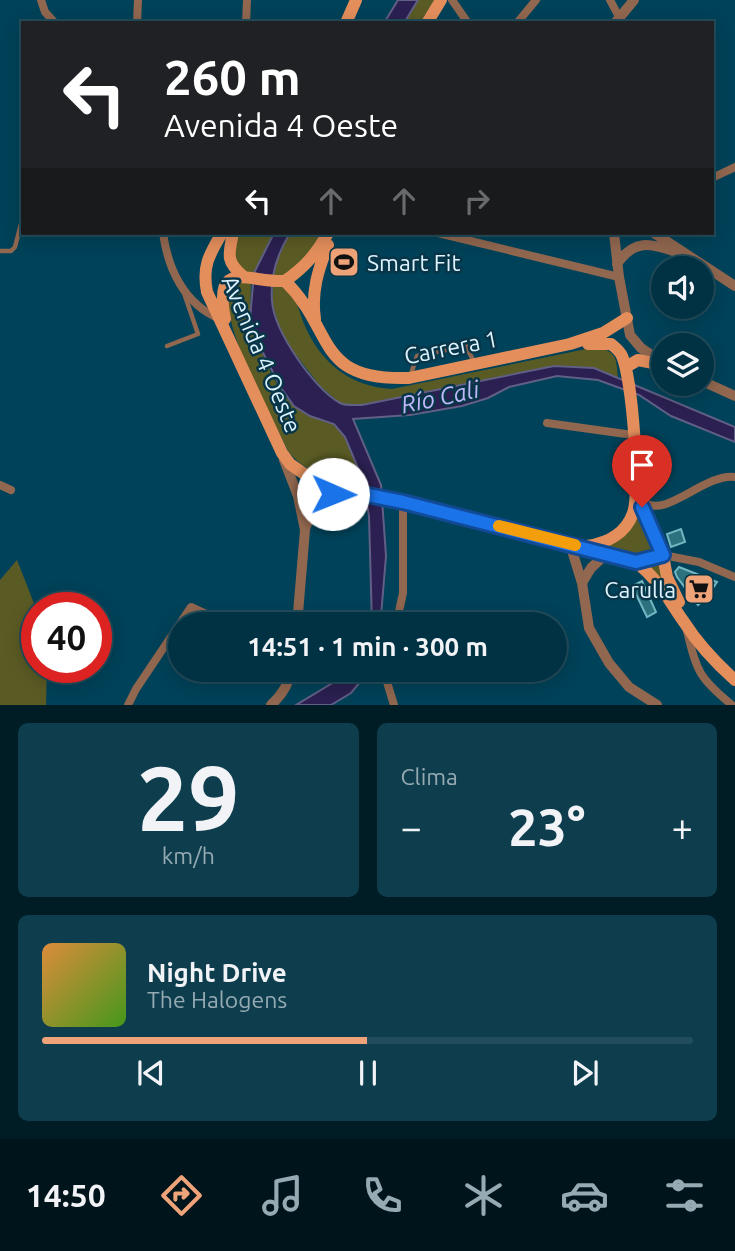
<!DOCTYPE html>
<html lang="es">
<meta charset="utf-8">
<style>
body{margin:0;font-family:Ubuntu,sans-serif;background:#0e3e4e;color:#f1f3f6;height:100vh;display:flex;flex-direction:column;font-size:26px;white-space:nowrap}
*{box-sizing:border-box;margin:0}
p{font-size:23px;color:#95aab2}
.icon{flex:none;width:38px;height:38px;fill:none;stroke:currentColor;stroke-width:2;stroke-linecap:round;stroke-linejoin:round}
.map{position:relative;height:705px;overflow:hidden}
.sheet{display:flex;flex-direction:column;gap:18px;padding:18px;background:#001c25;flex:1}
.sheet>*{flex:none}
.banner{position:absolute;left:21px;top:21px;width:693px;height:214px;border-radius:0px;box-shadow:0 4px 18px #0003,0 0 0 2px #224d5c;background:#202124;color:#fff;overflow:hidden}
.fabs{position:absolute;left:651px;top:256px;display:grid;gap:14px}
.fabs a{display:grid;place-items:center;width:63px;height:63px;border-radius:50%;background:#003243;box-shadow:0 4px 18px #0003,0 0 0 2px #224d5c;font-size:35px}
.speed{position:absolute;left:21px;top:592px;display:flex;gap:14px;font-size:35px;font-weight:700;text-align:center}
.speed>*{display:grid;place-content:center;width:91px;height:91px;border-radius:50%;background:#003243;box-shadow:0 4px 18px #0003,0 0 0 2px #224d5c;line-height:1}
.speed .limit{border:10px solid #d22;background:#fff;color:#111}
.pin{position:absolute;display:grid;place-items:center;width:60px;height:60px;color:#fff;margin:-72px -30px;border-radius:50% 50% 50% 0;rotate:-45deg;box-shadow:0 0 7px #0007}
.pin .icon{rotate:45deg}
.me{position:absolute;width:77px;margin:-38px;rotate:91deg;stroke-linejoin:round;filter:drop-shadow(0 0 5px #0008)}
.turn{display:flex;align-items:center;gap:24px;height:147px;padding:0 28px;font-size:32px}
.turn .icon{width:91px;height:91px;stroke-width:2.5}
.turn b{display:block;font-size:49px;line-height:60px}
.lanes{display:flex;align-items:center;height:66px;padding:0 28px;background:#0003;justify-content:center;gap:35px;direction:ltr}
.lanes .off{opacity:.35}
.big{font-size:52px;font-weight:700;line-height:1.1}
.sheet .widget{flex:1;display:flex;flex-direction:column;justify-content:center;gap:10px;min-width:0;padding:0 24px;border-radius:10px;background:#0e3e4e}
.sheet .dial{align-items:center;gap:0}
.dial b{font-size:91px;line-height:1}
.song{display:flex;align-items:center;gap:21px}
.cover{width:84px;height:84px;border-radius:10px;background:linear-gradient(135deg,hsl(30 70% 55%),hsl(100 70% 35%))}
.played{height:7px;border-radius:4px;background:linear-gradient(90deg,#efa378 50%,#224d5c 50%)}
.keys{display:flex;justify-content:space-around;direction:ltr}
.heat{display:flex;justify-content:space-between;align-items:center;font-size:38px;direction:ltr}
.sheet .tiles{flex:1;display:grid;gap:18px;grid-template-columns:1fr 1fr}
.widget:last-child{grid-column:span 2}
.trip{position:absolute;left:168px;top:612px;width:399px;height:70px;border-radius:35px;background:#003243;box-shadow:0 4px 18px #0003,0 0 0 2px #224d5c;font-weight:700;line-height:70px;text-align:center}
.menu{display:flex;height:112px;justify-content:space-around;align-items:center;background:#00141b;color:#95aab2}
.menu .icon{width:49px;height:49px}
.menu .on{color:#efa378}
.menu b{font-size:32px;color:#f1f3f6}
.map>svg:first-child{display:block}
.green{fill:#5a5b24}
.water{fill:#2b2051;stroke:#605f85;stroke-width:2}
.building{fill:#2c727e;stroke:#72b6c2;stroke-width:2}
.lines{fill:none;stroke-linecap:round;stroke-linejoin:round}
.service{stroke:#91674f;stroke-width:4.5}
.minor{stroke:#91674f;stroke-width:8}
.tertiary{stroke:#91674f;stroke-width:10}
.primary{stroke:#e48e5c;stroke-width:12}
.route-casing{stroke:#114b97;stroke-width:18}
.route{stroke:#1a73e8;stroke-width:12}
.slow{stroke:#f59e0b;stroke-width:12}
.labels{text-anchor:middle;dominant-baseline:central;stroke-width:5;stroke-linejoin:round;paint-order:stroke}
.poi-label{font-size:23px;fill:#ddf3ff;stroke:#083648;text-anchor:start}
.street-label{font-size:23px;fill:#ddf3ff;stroke:#083648}
.water-label{font-size:24px;font-style:italic;fill:#c1b8fb;stroke:#083648}
</style>
<div class="map">
<svg width="735" height="705" viewBox="0 0 735 705">
<rect width="100%" height="100%" fill="#004259"/>
<path class="green" d="M418,0H434L420,23H404Z
M238,233H274L254,273H248L234,262Z
M290,233H321L314,246L285,277L274,275L278,253Z
M238,282L251,283L250,318L253,328C262,354 274,386 293,405C304,416 320,416 333,423C346,431 361,470 364,485L353,483L352,485C328,477 304,472 288,451C268,408 225,337 228,291Z
M273,286L286,287C300,304 297,307 305,326C321,363 351,387 392,389L596,347C618,352 616,359 618,378L594,368L453,387L362,405H342L320,386L282,337L272,302Z
M635,504L683,611L651,574L585,546L613,538Z
M17,560L37,611V667H47L46,705H0V580Z"/>
<path class="water" d="M398,0H418L404,23H384Z
M274,233H290C277,254 270,276 272,301C274,331 314,389 340,403C346,406 356,405 362,405L554,366L594,368L735,427V442L671,416L639,395L598,380L557,376L509,387L488,398L462,406L410,415L353,419L381,485L386,556L381,616L382,625H372L369,516L363,480L345,437L334,424L310,416L294,406L281,388L258,343L250,319L254,273Z
M349,670H370L351,693L331,705H296L344,676Z"/>
<path class="building" d="M681,529L685,542L671,547L667,534Z
M679,567L717,582L707,597L698,605L677,577L675,572Z
M642,581L656,612L647,617L632,586Z"/>
<g class="lines">
<path class="service" d="M0,251H11L15,247L23,216
M167,346L198,334L184,293
M411,374L417,356L466,346L475,364"/>
<path class="minor" d="M41,0L45,12L55,23
M452,0L468,23
M610,0L619,17
M137,23L138,0
M246,23L247,0
M517,23L536,0
M712,178L735,167
M163,233C168,269 184,304 220,319
M438,233L619,277
M547,423L633,435
M0,485L11,490
M643,501C664,521 704,473 735,477
M663,555L699,562L735,577
M396,625L403,593V502
M687,631C697,672 699,678 732,705
M388,670L387,682L394,705
M128,705L136,689L191,607L230,625"/>
<path class="tertiary" d="M615,23L634,0
M614,233L619,277L630,335L641,348L663,363
M654,233L735,286
M617,264C634,239 650,243 676,252
M702,381L735,396
M284,460L298,496L305,530L297,625
M305,529C314,504 317,500 343,490
M570,544L582,583L589,628L609,663L629,687L657,705
M582,583L591,568L606,554
M271,705C282,695 289,685 291,670"/>
<path class="primary" d="M346,23L356,0
M427,23L441,0
M222,233C209,255 202,266 207,292L282,453L290,464L313,480L343,490L403,502L636,562C660,581 667,598 684,622C698,644 716,663 735,680
M233,233C229,254 225,261 243,276
M285,281C336,331 314,381 409,378L570,344L603,333L627,318
M225,319C213,257 249,283 285,281C305,267 317,253 328,233
M315,319C311,292 318,270 328,245
M626,367L638,360L663,365
M638,496L663,555L667,577L679,602
M587,546C608,543 626,533 633,513C641,491 632,378 622,356C620,351 616,348 611,344H588
M636,562L663,555"/>
</g>
<g class="lines">
<g class="route-casing">
<path id="route" d="M333,494L343,490L403,502L636,562L663,555L642,507"/>
</g>
<use href="#route" class="route"/>
<path class="slow" d="M499,526L575,545"/>
</g>
<defs>
<g id="stadium-square" transform="scale(1.575)"><rect x="-9" y="-9" width="18" height="18" rx="4" fill="#efa378" stroke="#083648"/><path d="M0-5a6.5 5 0 1 0 0 10a6.5 5 0 1 0 0-10ZM-3.5-1.8h7v3.6h-7Z" fill="#111"/></g>
<g id="supermarket-square" transform="scale(1.575)"><rect x="-9" y="-9" width="18" height="18" rx="4" fill="#efa378" stroke="#083648"/><path d="M-6-5.5h2.5l.6 2H6L4.5 2H-2.5L-4.4-4H-6ZM-1.5 3.2a1.3 1.3 0 1 0 .1 0ZM3 3.2a1.3 1.3 0 1 0 .1 0Z" fill="#111"/></g>
</defs>
<g fill-rule="evenodd">
<use href="#stadium-square" x="344" y="262"/>
<use href="#supermarket-square" x="699" y="589"/>
</g>
<g class="labels">
<g class="poi-label">
<text x="367" y="262">Smart Fit</text>
<text x="676" y="589" text-anchor="end">Carulla</text>
</g>
<g class="street-label">
<text transform="translate(451 347) rotate(-11)">Carrera 1</text>
<text transform="translate(262 354) rotate(67)">Avenida 4 Oeste</text>
</g>
<g class="water-label">
<text transform="translate(440 397) rotate(-12)">Río Cali</text>
</g>
</g>
</svg>
<div class="fabs">
<a><svg class="icon" aria-label="sound" viewBox="0 0 24 24"><path d="M4 9h4l5-4v14l-5-4H4zM17 9q2 3 0 6"/></svg></a>
<a><svg class="icon" aria-label="layers" viewBox="0 0 24 24"><path d="M12 4l9 5-9 5-9-5zM3 14l9 5 9-5"/></svg></a>
</div>
<div class="speed"><div class="limit">40</div></div>
<div class="pin" style="left:642px;top:507px;background:#d93025"><svg class="icon" aria-label="arrive" viewBox="0 0 24 24"><path d="M6 21V4h12l-3 4 3 4H6"/></svg></div>
<svg class="me" style="left:333px;top:494px" viewBox="-20 -20 40 40"><circle r="19" fill="#fff"/><path d="M0-13L10 11 0 6-10 11z" fill="#1a73e8"/></svg>
<div class="trip">14:51 · 1 min · 300 m</div>
<div class="banner">
<div class="turn"><svg class="icon" aria-label="left" viewBox="0 0 24 24"><path d="M17 20v-9H6M10 6l-5 5 5 5"/></svg><div><b>260 m</b>Avenida 4 Oeste</div></div>
<div class="lanes"><svg class="icon" aria-label="left" viewBox="0 0 24 24"><path d="M17 20v-9H6M10 6l-5 5 5 5"/></svg><svg class="icon off" aria-label="ahead" viewBox="0 0 24 24"><path d="M12 20V5M6 11l6-6 6 6"/></svg><svg class="icon off" aria-label="ahead" viewBox="0 0 24 24"><path d="M12 20V5M6 11l6-6 6 6"/></svg><svg class="icon off" aria-label="right" viewBox="0 0 24 24"><path d="M7 20v-9h11M14 6l5 5-5 5"/></svg></div>
</div>
</div>
<section class="sheet">
<div class="tiles">
<div class="widget dial"><b>29</b><p>km/h</p></div>
<div class="widget"><p>Clima</p>
<div class="heat"><a>−</a><b class="big">23°</b><a>+</a></div>
</div>
<div class="widget">
<div class="song"><i class="cover"></i><div><b>Night Drive</b><p>The Halogens</p></div></div>
<div class="played"></div>
<div class="keys"><svg class="icon" aria-label="previous" viewBox="0 0 24 24"><path d="M18 5L8 12l10 7zM5 5v14"/></svg><svg class="icon" aria-label="pause" viewBox="0 0 24 24"><path d="M8 5v14M16 5v14"/></svg><svg class="icon" aria-label="next" viewBox="0 0 24 24"><path d="M6 5l10 7-10 7zM19 5v14"/></svg></div>
</div>
</div>
</section>
<nav class="menu">
<b>14:50</b>
<svg class="icon on" aria-label="directions" viewBox="0 0 24 24"><path d="M12 3l9 9-9 9-9-9zM9 14v-3h6M13 9l2 2-2 2"/></svg>
<svg class="icon" aria-label="music" viewBox="0 0 24 24"><path d="M9 18V5l10-2v13"/><circle cx="6" cy="18" r="3"/><circle cx="16" cy="16" r="3"/></svg>
<svg class="icon" aria-label="phone" viewBox="0 0 24 24"><path d="M5 4h4l2 5-3 2q2 4 5 5l2-3 5 2v4C11 20 4 13 5 4z"/></svg>
<svg class="icon" aria-label="climate" viewBox="0 0 24 24"><path d="M12 3v18M4 7l16 10M4 17L20 7"/></svg>
<svg class="icon" aria-label="car" viewBox="0 0 24 24"><path d="M5 17H2v-5l4-1 3-4h7l3 4 3 1v5h-3M9 17h6M6 11h13"/><circle cx="7" cy="17" r="2"/><circle cx="17" cy="17" r="2"/></svg>
<svg class="icon" aria-label="filters" viewBox="0 0 24 24"><path d="M4 7h16M4 17h16"/><circle cx="9" cy="7" r="2"/><circle cx="15" cy="17" r="2"/></svg>
</nav>
